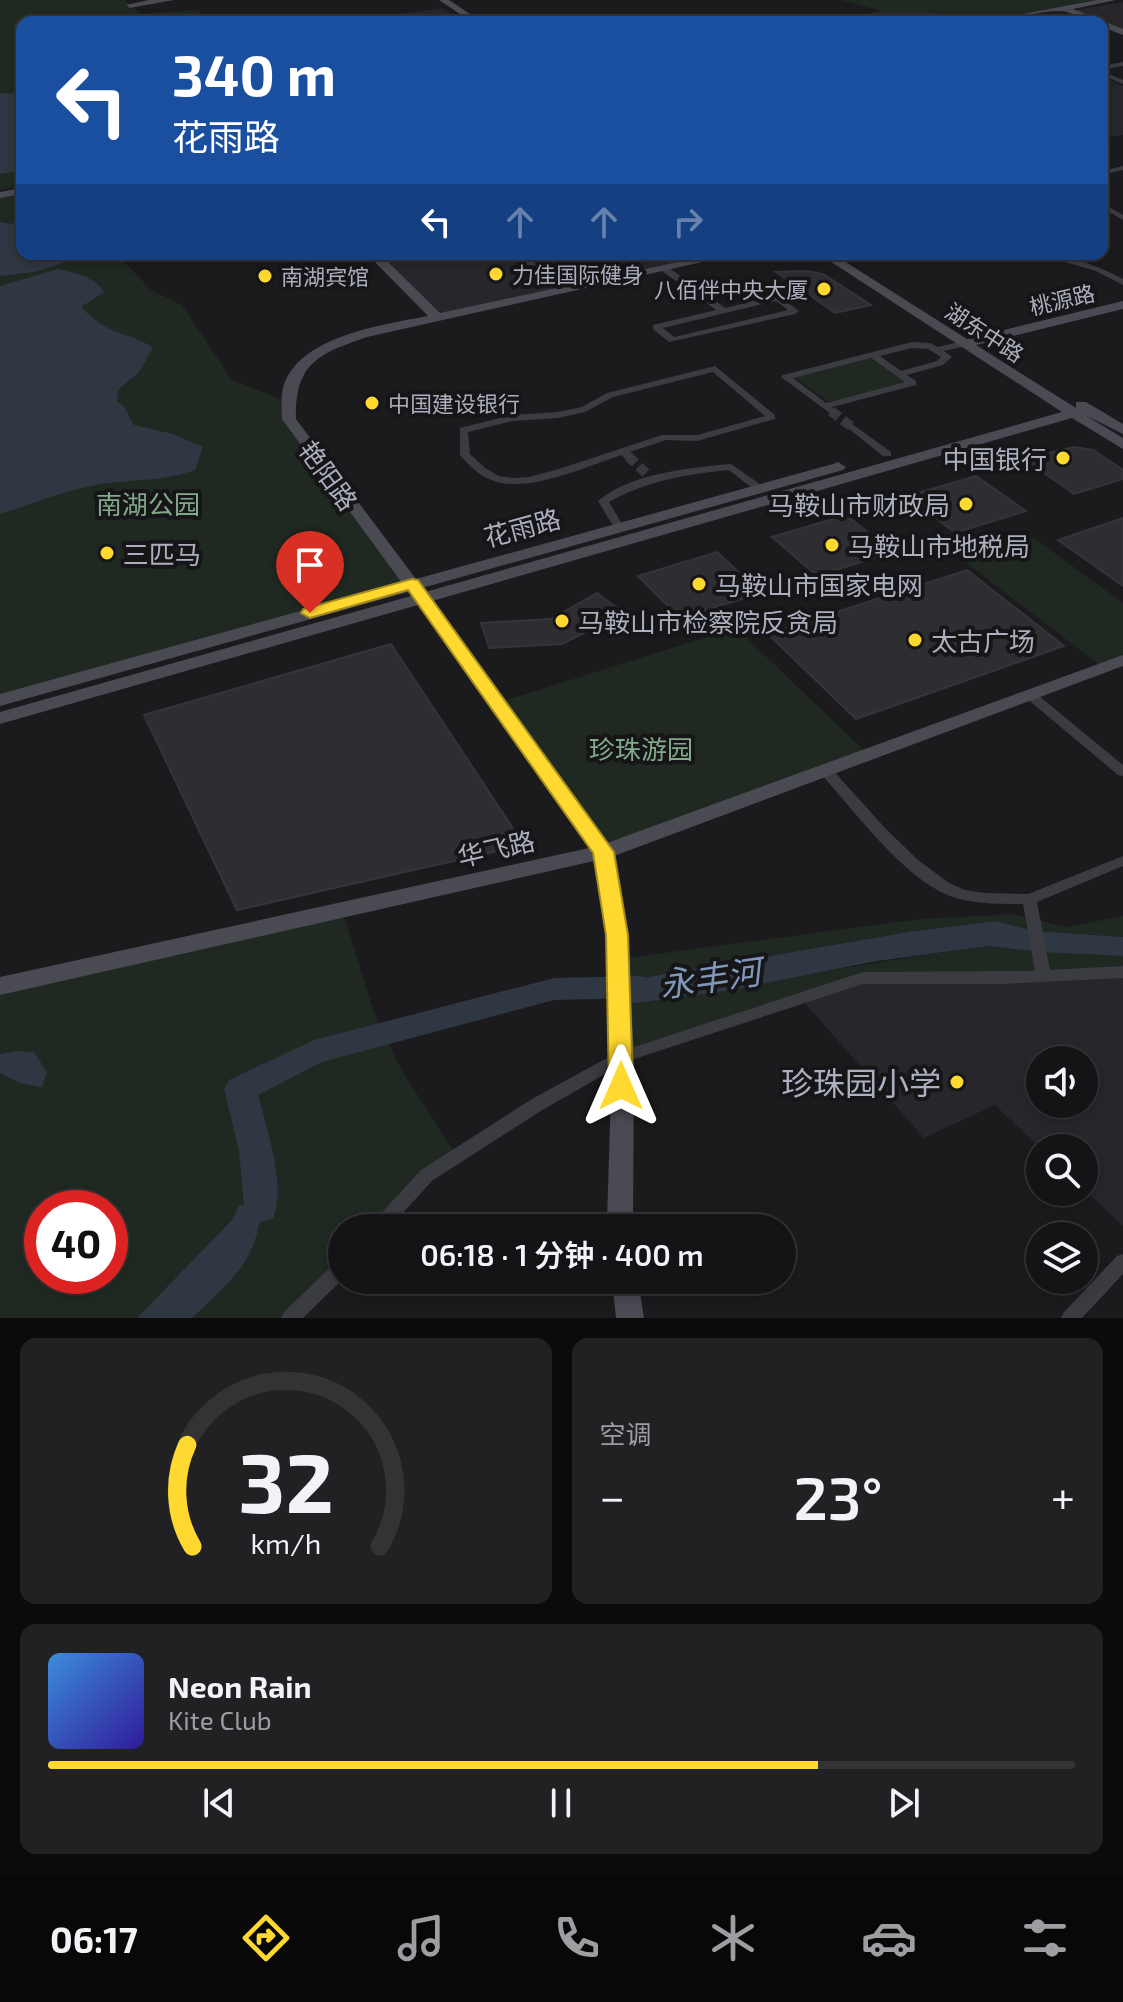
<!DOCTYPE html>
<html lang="zh">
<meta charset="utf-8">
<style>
body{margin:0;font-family:"Exo 2","Noto Sans SC",sans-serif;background:#212123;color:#f1f3f6;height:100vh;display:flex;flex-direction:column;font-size:30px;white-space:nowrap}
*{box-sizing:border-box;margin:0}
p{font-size:26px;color:#9d9ea1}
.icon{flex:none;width:44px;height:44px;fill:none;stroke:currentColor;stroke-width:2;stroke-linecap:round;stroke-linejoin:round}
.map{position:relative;height:1318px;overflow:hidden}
.panel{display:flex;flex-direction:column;gap:20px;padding:20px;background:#0b0b0c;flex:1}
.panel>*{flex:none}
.top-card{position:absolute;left:16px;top:16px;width:1092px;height:244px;border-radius:16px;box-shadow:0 4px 12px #0003,0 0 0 2px #333335;background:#1a4fa0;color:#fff;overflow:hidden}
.buttons{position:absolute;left:1026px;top:1046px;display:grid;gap:16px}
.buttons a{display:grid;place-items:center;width:72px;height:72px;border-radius:50%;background:#141416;box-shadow:0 4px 12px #0003,0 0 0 2px #333335;font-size:40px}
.speed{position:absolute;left:24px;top:1190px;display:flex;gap:16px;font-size:40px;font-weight:700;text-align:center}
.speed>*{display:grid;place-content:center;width:104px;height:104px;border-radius:50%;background:#141416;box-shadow:0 4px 12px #0003,0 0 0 2px #333335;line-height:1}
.speed .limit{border:12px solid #d22;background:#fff;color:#111}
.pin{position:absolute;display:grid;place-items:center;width:68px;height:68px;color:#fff;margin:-82px -34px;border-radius:50% 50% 50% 0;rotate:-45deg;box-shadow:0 0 8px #0007}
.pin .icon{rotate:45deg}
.me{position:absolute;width:88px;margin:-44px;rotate:0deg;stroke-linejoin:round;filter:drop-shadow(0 0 6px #0008)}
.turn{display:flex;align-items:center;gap:28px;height:168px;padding:0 24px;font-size:36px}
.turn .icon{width:104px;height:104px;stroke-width:2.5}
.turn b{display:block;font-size:56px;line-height:68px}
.lanes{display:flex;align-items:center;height:76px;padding:0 24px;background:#0003;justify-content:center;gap:40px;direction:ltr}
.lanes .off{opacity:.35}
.big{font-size:60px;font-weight:600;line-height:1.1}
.panel .widget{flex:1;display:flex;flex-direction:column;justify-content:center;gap:12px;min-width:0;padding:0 28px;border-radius:16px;background:#212123}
.panel .dial{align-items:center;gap:0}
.dial svg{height:208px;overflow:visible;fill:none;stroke:#333335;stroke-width:7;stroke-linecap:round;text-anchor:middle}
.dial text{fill:#f1f3f6;stroke:none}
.song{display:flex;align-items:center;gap:24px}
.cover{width:96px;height:96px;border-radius:12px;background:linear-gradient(135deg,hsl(210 70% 55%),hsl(250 70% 35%))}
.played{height:8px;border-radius:4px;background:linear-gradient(90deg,#ffd930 75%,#333335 75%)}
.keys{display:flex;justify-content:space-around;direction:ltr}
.heat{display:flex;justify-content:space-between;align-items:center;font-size:44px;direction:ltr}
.panel .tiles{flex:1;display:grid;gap:20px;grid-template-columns:1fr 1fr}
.widget:last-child{grid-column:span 2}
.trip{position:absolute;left:328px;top:1214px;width:468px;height:80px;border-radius:40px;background:#141416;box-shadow:0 4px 12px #0003,0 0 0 2px #333335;font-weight:600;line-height:80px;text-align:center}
.tabs{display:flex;height:128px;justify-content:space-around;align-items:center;background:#080809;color:#9d9ea1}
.tabs .icon{width:56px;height:56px}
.tabs .on{color:#ffd930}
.tabs b{font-size:36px;color:#f1f3f6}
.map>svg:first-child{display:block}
.built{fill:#27262a;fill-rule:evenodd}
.green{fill:#1f2922;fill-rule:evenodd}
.water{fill:#2f3742}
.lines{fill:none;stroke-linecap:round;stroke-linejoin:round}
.river{fill:#2f3742;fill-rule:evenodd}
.building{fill:#2e2d31;stroke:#353439;stroke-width:2}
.street-tunnel{stroke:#38383d;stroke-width:10;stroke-dasharray:10 5;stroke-linecap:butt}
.street{fill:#3b3b42;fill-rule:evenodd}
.secondary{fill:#494a52;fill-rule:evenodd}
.route{fill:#ffd930;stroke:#a68d1f;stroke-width:2}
.poi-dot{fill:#ffd930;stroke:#161518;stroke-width:3}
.labels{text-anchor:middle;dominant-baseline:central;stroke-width:8;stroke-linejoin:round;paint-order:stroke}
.far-poi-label{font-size:22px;fill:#acafbd;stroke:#161518;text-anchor:start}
.far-street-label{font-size:22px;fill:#acafbd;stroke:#161518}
.poi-label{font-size:26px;fill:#acafbd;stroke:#161518;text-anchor:start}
.street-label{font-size:26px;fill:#acafbd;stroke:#161518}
.park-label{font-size:26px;fill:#82a98a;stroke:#161518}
.near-poi-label{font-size:32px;fill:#acafbd;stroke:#161518;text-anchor:end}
.near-water-label{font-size:34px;font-style:italic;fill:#8197ba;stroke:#161518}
</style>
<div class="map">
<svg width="1123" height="1318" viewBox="0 0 1123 1318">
<rect width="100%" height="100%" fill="#1b1a1d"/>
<path class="built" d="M1123,2V32L1069,11Z
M442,8L463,22H296L339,16L348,21Z
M881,11H927L991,21L818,22Z
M1102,77L1123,86V135L1102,139Z
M372,254H731L437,318Z
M1123,972V1226L1084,1189V1148H1040L995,1105L924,1138L801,999L863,978ZM1040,1060H1084V1104H1040Z"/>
<path class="green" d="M0,0H125L141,14L197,10L211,22H22V186L0,190Z
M841,0H1112L991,21L926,11H881Z
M22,191V254H117L151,290L182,305L232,380L285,401L308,446L412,584L0,700V195Z
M870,358L906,382L828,402L794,377Z
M1034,538L1123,603V660L1102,667L964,561Z
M736,628L868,754L603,852L497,703Z
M342,910L375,1015L402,1071L457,1156L377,1228H342V1266L290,1318H0V985ZM42,1208H110V1276H42Z
M1014,914L1065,927L1123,916V937L1035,931L995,921L908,932L619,982L618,959L920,919Z
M989,946L1039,952L1123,956V972L863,978L622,1057L620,1005C744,988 865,962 989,946Z"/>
<path class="water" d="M0,93L22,94V171L0,174Z
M0,222L22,225V254H50L63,263L34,272L0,276Z
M58,269C74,272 95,277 104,292L81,307C89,315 101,326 112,330C126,336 139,338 153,348L139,372L118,390L117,401L124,407L134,425L173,434L203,447L195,470C162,482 130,479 96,485C62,491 33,504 0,514V286Z
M995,921L1035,931L1123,937V956L1039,952L989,946L877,961L725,991L620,1005L619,982L908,932Z
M16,1051L34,1052L47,1072L42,1087L20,1083L0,1073V1054Z
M239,1205L261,1207C258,1262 229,1282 192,1318H137L232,1220Z"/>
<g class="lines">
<path class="river" d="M640,976L651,979L655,987L651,995L640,998L554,1000L322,1062L258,1095C266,1126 287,1188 273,1218L261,1222L249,1218L244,1207L239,1150L224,1089L229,1080L314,1040L554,978Z"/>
</g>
<path class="building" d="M806,271L823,274L871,305L835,313L776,272Z
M1074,447L1093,450L1123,470V479L1074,494L1024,459Z
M976,476L1026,511L955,533L908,496Z
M846,515L893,552L817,576L772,537Z
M1123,518V586L1058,540Z
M717,552L761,593L680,618L638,576Z
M967,570L1064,646L856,719L768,634Z
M597,593L624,613L562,644L489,648L481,623L551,619Z
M391,644L524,845L237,910L144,715Z"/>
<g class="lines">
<path class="street-tunnel" d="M831,411L852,427
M628,456L646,473"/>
<path class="street" d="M1123,62V66L1102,70V66Z
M1102,71L1123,80V84L1102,75Z
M1123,166V170L1102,175V171Z
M1102,203L1123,215V220L1102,208Z
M514,254H523L566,289V293H560Z
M1037,254C1066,254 1097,265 1123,279V285L1096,271Z
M662,267H668L725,308L777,295L799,311L795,314L669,342L653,329V325L716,310L662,271ZM776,301L788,310L674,337L663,328Z
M963,341L968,344L966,346L944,351L952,357L943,365L907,375L916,381V385L832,407L836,411L831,414L781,377L783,375L912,342L930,343L938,347ZM912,348L928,349L941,357L937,361L901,371L880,356ZM871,358L905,382L826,403L793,378Z
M715,366L775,415V419L697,441L666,440L630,452L633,456L632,458H624L622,455C586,466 525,496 489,479C477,474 468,464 460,455V428L512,415L558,412L582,407L607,393ZM713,372L765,416L697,435H662L559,469L529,477L514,478L499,476L485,468L470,454L468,432L512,421L558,418L585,412L613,397Z
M852,424L891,452V456H883L849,429V425Z
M731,464L764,487L765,489L764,491H756L729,470C686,474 647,481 609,502L624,527L619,530L615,529L598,501C631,473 689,468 731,464Z
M1029,690L1033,691L1123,765V776L1118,775L1025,697L1023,694Z
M825,766L830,767L886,829L918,860L949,883L965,890L985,893L1028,894L1123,856V866L1037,902L1050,970L1123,966V978L1002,984H863L628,1061L544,1109L433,1180L389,1228H369L372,1223L421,1170L532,1099L616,1053L863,972L1035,971L1023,904C998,904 973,904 950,896C903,878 854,810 820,773L818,770L820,767Z
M1123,1254V1274L1082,1318H1061L1064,1312L1117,1256Z
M342,1260V1280L303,1318H281L284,1312L336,1262Z"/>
<path class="secondary" d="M149,0H174L130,8L126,5Z
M439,0H449L482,22H472Z
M1097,0H1116L1073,9L1123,29V35L1102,27V22C1087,22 1073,12 1061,11C1034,11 1007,22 980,22Z
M22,188V194L0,198V192Z
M367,254H380L440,313L715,254H738L367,337C318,354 295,363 296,419L416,579L833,464L838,462L846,467L843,470L422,588L425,592L1062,412L819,254H833L967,339L1123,301V309L976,345L1076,408V402H1086L1123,424V434L1085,415L1123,438V449L1072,418L432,601L607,843L1123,655V666L614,856L628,935L634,1057L633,1228H607C609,1132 616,1030 606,934C603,910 598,885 594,861L0,995V977L589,848L418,605L0,724V712L411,596L408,592L0,706V694L402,583L282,419C282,411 281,402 282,394C290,337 382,325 428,316Z
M612,1280H638L644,1318H616Z"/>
</g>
<path class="route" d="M412,579L418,580L614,852L628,935L633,1086L630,1093L621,1096L613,1093L609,1086L606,935L593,853L408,590L310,618L301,613L303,609Z"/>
<g class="poi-dot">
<circle cx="496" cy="274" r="8"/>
<circle cx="265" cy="276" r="8"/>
<circle cx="824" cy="289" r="8"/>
<circle cx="372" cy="403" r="8"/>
<circle cx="1063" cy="458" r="8"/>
<circle cx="966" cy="504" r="8"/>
<circle cx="832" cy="545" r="8"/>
<circle cx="107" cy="553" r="8"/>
<circle cx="699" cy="584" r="8"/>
<circle cx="562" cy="621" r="8"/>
<circle cx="915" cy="640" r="8"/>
<circle cx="957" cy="1082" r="8"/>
</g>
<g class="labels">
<g class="far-poi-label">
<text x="512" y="274">力佳国际健身</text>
<text x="281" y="276">南湖宾馆</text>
<text x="808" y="289" text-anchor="end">八佰伴中央大厦</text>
<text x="388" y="403">中国建设银行</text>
</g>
<g class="far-street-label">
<text transform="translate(1062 299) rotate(-13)">桃源路</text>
<text transform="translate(985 332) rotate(33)">湖东中路</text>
</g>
<g class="poi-label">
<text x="1047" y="458" text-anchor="end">中国银行</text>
<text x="950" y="504" text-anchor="end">马鞍山市财政局</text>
<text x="848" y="545">马鞍山市地税局</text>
<text x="123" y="553">三匹马</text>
<text x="715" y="584">马鞍山市国家电网</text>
<text x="578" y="621">马鞍山市检察院反贪局</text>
<text x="931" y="640">太古广场</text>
</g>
<g class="street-label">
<text transform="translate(329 475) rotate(54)">艳阳路</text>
<text transform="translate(522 527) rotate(-15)">花雨路</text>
<text transform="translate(496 848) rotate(-13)">华飞路</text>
</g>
<g class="park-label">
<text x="148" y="503">南湖公园</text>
<text x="641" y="748">珍珠游园</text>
</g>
<g class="near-poi-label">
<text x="941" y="1082">珍珠园小学</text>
</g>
<g class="near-water-label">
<text transform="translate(710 977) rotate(-8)">永丰河</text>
</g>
</g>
</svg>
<div class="buttons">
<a><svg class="icon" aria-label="sound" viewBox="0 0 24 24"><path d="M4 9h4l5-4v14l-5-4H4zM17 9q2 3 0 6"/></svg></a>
<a><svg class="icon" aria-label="search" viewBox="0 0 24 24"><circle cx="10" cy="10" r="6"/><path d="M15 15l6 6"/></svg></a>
<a><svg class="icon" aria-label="layers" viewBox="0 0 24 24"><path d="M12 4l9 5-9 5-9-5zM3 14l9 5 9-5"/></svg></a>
</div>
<div class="speed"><div class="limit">40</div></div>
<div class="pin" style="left:310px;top:613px;background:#d93025"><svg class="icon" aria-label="arrive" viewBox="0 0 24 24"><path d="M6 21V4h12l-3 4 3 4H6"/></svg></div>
<svg class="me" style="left:621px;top:1086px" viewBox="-20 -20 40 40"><path d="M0-17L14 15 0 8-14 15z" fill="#ffd930" stroke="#fff" stroke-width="4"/></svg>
<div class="trip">06:18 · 1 分钟 · 400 m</div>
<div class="top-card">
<div class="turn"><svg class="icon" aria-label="left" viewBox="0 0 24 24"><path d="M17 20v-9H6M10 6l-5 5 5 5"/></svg><div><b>340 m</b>花雨路</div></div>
<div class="lanes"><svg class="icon" aria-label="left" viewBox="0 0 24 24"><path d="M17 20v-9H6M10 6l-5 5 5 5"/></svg><svg class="icon off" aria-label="ahead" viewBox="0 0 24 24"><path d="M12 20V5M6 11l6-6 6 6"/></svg><svg class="icon off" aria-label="ahead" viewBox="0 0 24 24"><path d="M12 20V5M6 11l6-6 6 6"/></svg><svg class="icon off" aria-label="right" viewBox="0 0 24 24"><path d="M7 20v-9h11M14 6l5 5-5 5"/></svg></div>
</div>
</div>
<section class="panel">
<div class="tiles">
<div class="widget dial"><svg viewBox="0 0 100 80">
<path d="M14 69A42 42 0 1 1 86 69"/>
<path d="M14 69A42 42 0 0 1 12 30" stroke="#ffd930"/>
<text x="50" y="56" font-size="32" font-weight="700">32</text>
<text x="50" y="72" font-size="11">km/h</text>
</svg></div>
<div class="widget"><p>空调</p>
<div class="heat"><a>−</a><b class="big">23°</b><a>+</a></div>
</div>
<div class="widget">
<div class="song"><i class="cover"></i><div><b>Neon Rain</b><p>Kite Club</p></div></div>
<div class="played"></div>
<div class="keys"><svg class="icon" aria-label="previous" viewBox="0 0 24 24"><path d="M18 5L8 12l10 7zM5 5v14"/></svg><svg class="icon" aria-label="pause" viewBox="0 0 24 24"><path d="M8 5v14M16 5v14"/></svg><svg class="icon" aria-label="next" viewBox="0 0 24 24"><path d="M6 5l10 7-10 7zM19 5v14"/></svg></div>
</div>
</div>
</section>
<nav class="tabs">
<b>06:17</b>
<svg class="icon on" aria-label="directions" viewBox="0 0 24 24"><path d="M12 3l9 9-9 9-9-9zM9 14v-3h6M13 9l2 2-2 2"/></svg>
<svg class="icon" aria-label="music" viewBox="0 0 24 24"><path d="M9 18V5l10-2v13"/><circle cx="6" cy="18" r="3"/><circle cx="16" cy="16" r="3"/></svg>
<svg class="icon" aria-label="phone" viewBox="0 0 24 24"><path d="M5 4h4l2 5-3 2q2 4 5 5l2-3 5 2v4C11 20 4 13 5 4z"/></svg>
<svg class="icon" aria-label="climate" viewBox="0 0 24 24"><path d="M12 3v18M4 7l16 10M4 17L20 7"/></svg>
<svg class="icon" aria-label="car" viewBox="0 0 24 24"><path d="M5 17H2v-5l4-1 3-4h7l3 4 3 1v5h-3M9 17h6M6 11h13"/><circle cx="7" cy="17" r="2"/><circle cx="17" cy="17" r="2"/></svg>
<svg class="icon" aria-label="filters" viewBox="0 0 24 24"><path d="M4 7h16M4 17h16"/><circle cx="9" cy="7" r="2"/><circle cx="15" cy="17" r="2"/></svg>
</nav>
